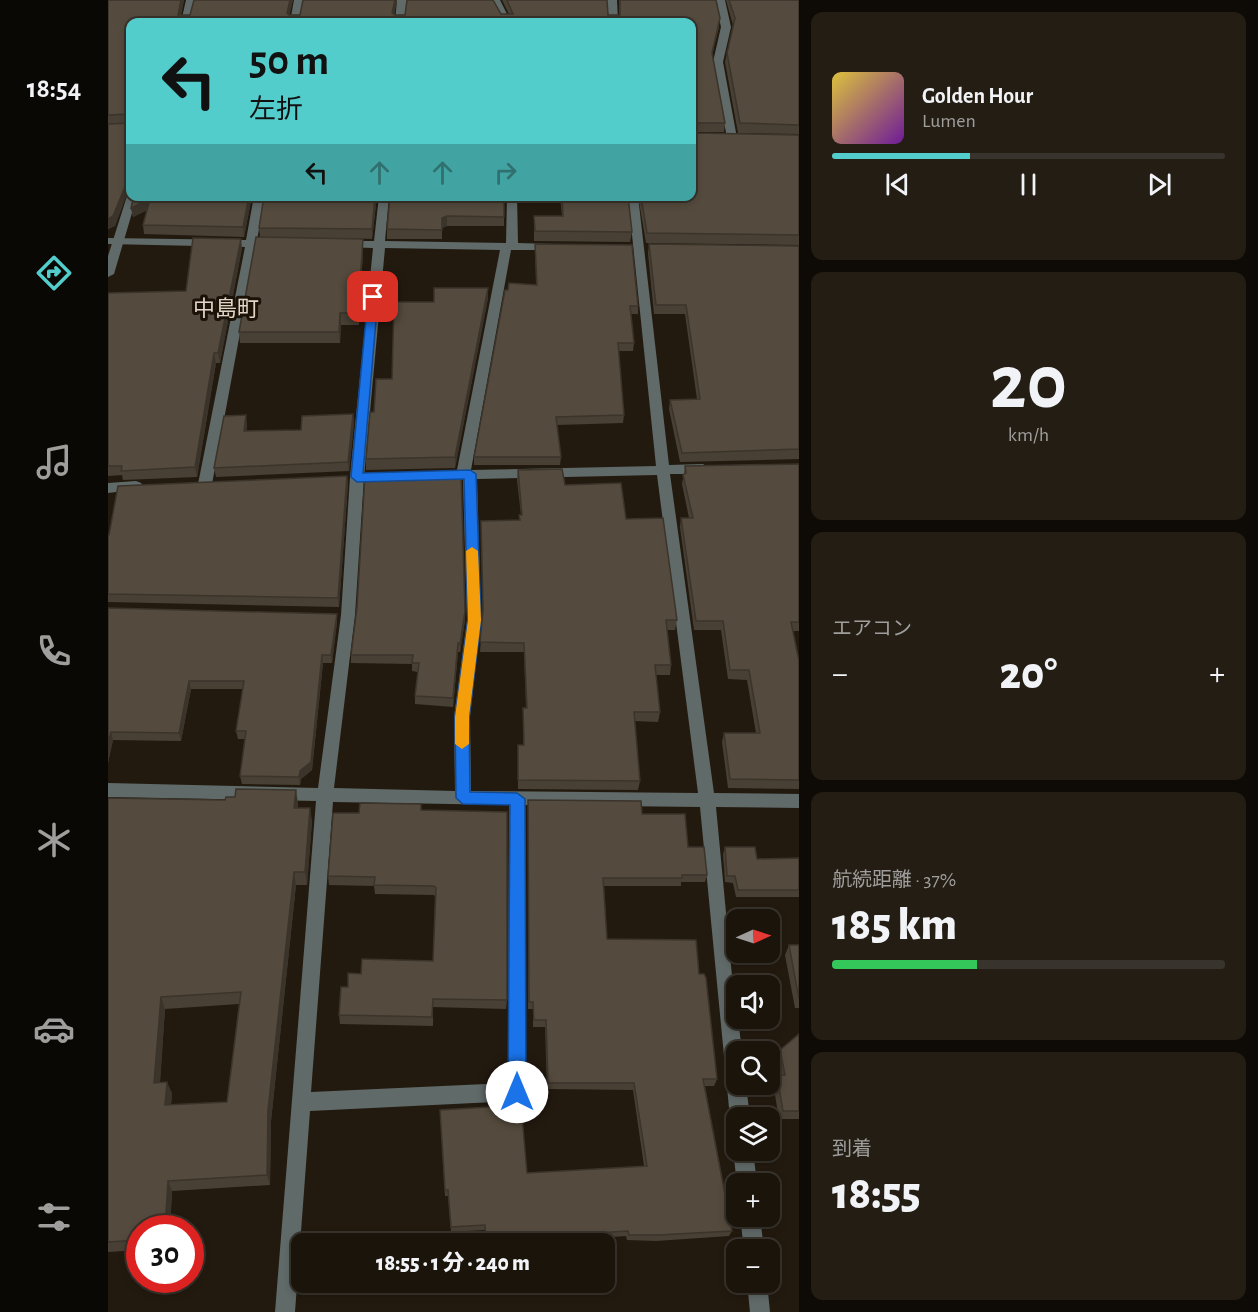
<!DOCTYPE html>
<html lang="ja">
<meta charset="utf-8">
<style>
body{margin:0;font-family:"Alegreya Sans","Noto Sans JP",sans-serif;background:#231d14;color:#f1f3f6;height:100vh;display:flex;flex-direction:column;font-size:22px;white-space:nowrap}
*{box-sizing:border-box;margin:0}
p{font-size:20px;color:#9f9e9d}
.icon{flex:none;width:33px;height:33px;fill:none;stroke:currentColor;stroke-width:2;stroke-linecap:round;stroke-linejoin:round}
.map{position:relative;flex:1;overflow:hidden}
.panel{display:flex;flex-direction:column;gap:12px;padding:12px;background:#0e0b06;width:459px}
.panel>*{flex:none}
.guide{position:absolute;left:18px;top:18px;width:570px;height:183px;border-radius:12px;box-shadow:0 3px 9px #0003,0 0 0 2px #38332c;background:#53cdcb;color:#111;overflow:hidden}
.needle{width:39px;rotate:87deg}
.controls{position:absolute;left:618px;top:909px;display:grid;gap:12px}
.controls a{display:grid;place-items:center;width:54px;height:54px;border-radius:12px;background:#1a140b;box-shadow:0 3px 9px #0003,0 0 0 2px #38332c;font-size:30px}
.speed{position:absolute;left:18px;top:1215px;display:flex;gap:12px;font-size:30px;font-weight:700;text-align:center}
.speed>*{display:grid;place-content:center;width:78px;height:78px;border-radius:50%;background:#1a140b;box-shadow:0 3px 9px #0003,0 0 0 2px #38332c;line-height:1}
.speed .limit{border:9px solid #d22;background:#fff;color:#111}
.pin{position:absolute;display:grid;place-items:center;width:51px;height:51px;color:#fff;margin:-26px;border-radius:12px;box-shadow:0 3px 9px #0006}
.me{position:absolute;width:66px;margin:-33px;rotate:0deg;stroke-linejoin:round;filter:drop-shadow(0 0 4px #0008)}
.turn{display:flex;align-items:center;gap:21px;height:126px;padding:0 24px;font-size:27px}
.turn .icon{width:78px;height:78px;stroke-width:2.5}
.turn b{display:block;font-size:42px;line-height:51px}
.lanes{display:flex;align-items:center;height:57px;padding:0 24px;background:#0003;justify-content:center;gap:30px;direction:ltr}
.lanes .off{opacity:.35}
.big{font-size:45px;font-weight:800;line-height:1.1}
.panel .tile{flex:1;display:flex;flex-direction:column;justify-content:center;gap:9px;min-width:0;padding:0 21px;border-radius:12px;background:#231d14}
.panel .dial{align-items:center;gap:0}
.dial b{font-size:78px;line-height:1}
.song{display:flex;align-items:center;gap:18px}
.cover{width:72px;height:72px;border-radius:9px;background:linear-gradient(135deg,hsl(50 70% 55%),hsl(280 70% 35%))}
.played{height:6px;border-radius:3px;background:linear-gradient(90deg,#53cdcb 35%,#38332c 35%)}
.keys{display:flex;justify-content:space-around;direction:ltr}
.heat{display:flex;justify-content:space-between;align-items:center;font-size:33px;direction:ltr}
.charge{height:9px;border-radius:4px;background:linear-gradient(90deg,#34c759 37%,#38332c 0)}
.trip{position:absolute;left:183px;top:1233px;width:324px;height:60px;border-radius:12px;background:#1a140b;box-shadow:0 3px 9px #0003,0 0 0 2px #38332c;font-weight:800;line-height:60px;text-align:center}
main{display:flex;flex:1;min-height:0}
.dock{display:flex;flex-direction:column;width:108px;justify-content:space-around;align-items:center;background:#0a0804;color:#9f9e9d}
.dock .icon{width:42px;height:42px}
.dock .on{color:#53cdcb}
.dock b{font-size:27px;color:#f1f3f6}
.map>svg:first-child{display:block}
.lines{fill:none;stroke-linecap:round;stroke-linejoin:round}
.service{fill:#606a69;fill-rule:evenodd}
.minor{fill:#606a69;fill-rule:evenodd}
.tertiary{fill:#606a69;fill-rule:evenodd}
.wall{fill:#484034;fill-rule:evenodd}
.shaded-wall{fill:#3b342b}
.building{fill:#544a3d;stroke:#3b342b;stroke-width:1.5;fill-rule:evenodd}
.route{fill:#1a73e8;stroke:#114b97;stroke-width:1.5}
.slow{fill:#f59e0b}
.labels{text-anchor:middle;dominant-baseline:central;stroke-width:6;stroke-linejoin:round;paint-order:stroke}
.far-quarter-label{font-size:22px;fill:#e2d5c6;stroke:#1a1107}
</style>
<main>
<nav class="dock">
<b>18:54</b>
<svg class="icon on" aria-label="directions" viewBox="0 0 24 24"><path d="M12 3l9 9-9 9-9-9zM9 14v-3h6M13 9l2 2-2 2"/></svg>
<svg class="icon" aria-label="music" viewBox="0 0 24 24"><path d="M9 18V5l10-2v13"/><circle cx="6" cy="18" r="3"/><circle cx="16" cy="16" r="3"/></svg>
<svg class="icon" aria-label="phone" viewBox="0 0 24 24"><path d="M5 4h4l2 5-3 2q2 4 5 5l2-3 5 2v4C11 20 4 13 5 4z"/></svg>
<svg class="icon" aria-label="climate" viewBox="0 0 24 24"><path d="M12 3v18M4 7l16 10M4 17L20 7"/></svg>
<svg class="icon" aria-label="car" viewBox="0 0 24 24"><path d="M5 17H2v-5l4-1 3-4h7l3 4 3 1v5h-3M9 17h6M6 11h13"/><circle cx="7" cy="17" r="2"/><circle cx="17" cy="17" r="2"/></svg>
<svg class="icon" aria-label="filters" viewBox="0 0 24 24"><path d="M4 7h16M4 17h16"/><circle cx="9" cy="7" r="2"/><circle cx="15" cy="17" r="2"/></svg>
</nav>
<div class="map">
<svg width="691" height="1312" viewBox="0 0 691 1312">
<rect width="100%" height="100%" fill="#231a0f"/>
<g class="lines">
<path class="service" d="M607,0H617L623,27L615,62L629,138L624,141L619,138L605,62L613,27Z"/>
<path class="minor" d="M186,0H196L191,22H182Z
M289,0H299L296,22H287Z
M382,0H392L403,22H395Z
M499,0H509L510,22H501Z
M146,196H157L149,240L166,241L172,244L166,247H148L104,484L97,489L90,484L137,247L0,244V238L138,240Z
M271,196H281L277,241L398,243L399,196H409L410,243L445,244L451,247L445,250H403L363,470L548,466L520,196H530L561,465L595,464L602,469L595,474H562L606,793L691,794V808L608,807L628,1018H630L634,1052H628V1084H638L642,1118H628V1126L622,1118L592,807L417,805L418,1092L416,1098L409,1101L202,1111L187,1312H167L208,801L0,797V783L210,788L233,615L242,477L265,248L235,247L229,244L235,241H266ZM277,248L392,250L349,470H334L327,475L334,480L355,479L359,620L346,717L347,791L226,788L247,615L256,477ZM549,475L590,793L363,791L362,717L373,620L369,479ZM225,802L401,805L400,1083L203,1092Z
M28,481L33,483L35,486L33,489L0,493V483Z
M628,1143V1150H645L649,1184H629L625,1150Z
M632,1216H652L656,1250H636Z
M639,1282H659L662,1312H642Z"/>
<path class="tertiary" d="M78,0H88L82,22H73Z
M22,193V196H29L6,274L0,277V256L19,196Z"/>
</g>
<path class="wall" d="M0,0H76L73,15H82L86,0H185L181,15H192L195,0H289L286,15H287L401,14L394,0H499L500,15H511V0H608L611,27L604,55L617,123L616,132H585V133L691,135V245L538,243L530,196H584V22H22V192L20,191L7,226L0,229Z
M618,0H691V134L630,133L617,62L625,25Z
M26,196H144L136,237L36,234L35,225L39,210L25,217L23,208Z
M269,196L264,239L235,238L255,250L251,325H233L232,343H132L131,332L152,237L151,228Z
M282,196L396,217V226H339L334,228V239H279V229Z
M452,196H520L524,232L522,242L426,241V216H454Z
M427,244L530,306V314H523L526,343L525,351H510L516,415L515,423L449,425L453,457L452,465H366V457L428,285Z
M541,244L691,246V459L572,462L561,409L562,400L589,399L577,314H546L540,253Z
M134,248L112,363H108L89,477L15,480L14,475L0,476V293L78,291Z
M380,298L347,468L258,470V459L266,412L326,302Z
M245,414L246,423L241,471L108,477L106,468L139,424L138,431L193,430Z
M691,464V631H685L691,661V789L620,788L614,742L616,733H648L639,680L620,679L613,630H586L572,527L573,518H581L574,484L577,466Z
M410,470L457,485L518,519L569,620L567,630H559L563,665L562,675H548L552,712L550,722L526,721L532,781L530,790L410,789V745H415V708H418L416,652H372L375,614L373,521L411,520V515H413L409,480Z
M239,476L240,484L231,607L0,602V535Z
M0,608L229,614V622L224,663H215L204,770L193,779L192,785L134,784L132,776L137,739H130L128,731L135,689H83L73,741L5,740L0,763Z
M357,611V620L352,652H350L345,707L307,704V696L310,672L304,671V664L243,663V655Z
M0,798L190,803V808L204,821L199,885H188L163,1121L162,1185L64,1191L62,1228H32V1250L0,1252ZM131,1004L119,1102L63,1105L64,1093L52,1083L57,1009Z
M420,800L534,814L580,847L599,875L597,882H573V886H496L499,939L591,974L609,1079L606,1086H597L624,1231L621,1236L548,1241L519,1240L518,1236L408,1244H378L377,1230L343,1232L340,1196H337L332,1110L419,1173L536,1166L525,1090L439,1089L437,1027H425V1009H420Z
M313,810L399,1000L398,1009L325,1007V1026L232,1024L231,1015L240,987L253,974L325,961L327,897L326,895L267,894L266,886L221,885L220,876L251,813Z
M617,847L649,859L691,858V897H628L625,883L617,882L615,854Z
M681,945H691V1008H687L677,955Z
M691,1034V1119H671L665,1083L669,1075H672L668,1059L672,1050Z"/>
<path class="shaded-wall" d="M73,0H76L71,22L70,15Z
M182,0H185L180,22L179,13Z
M287,0H289L285,22L284,13Z
M19,182L20,191L7,226L0,229V219Z
M141,196H144L136,237L135,227Z
M267,196H269L264,239V229Z
M42,199L44,208L25,217L23,208Z
M339,216V226L334,228V218Z
M133,239L134,248L112,363L110,353Z
M255,239V250L251,325L250,313Z
M380,288V298L347,468V457Z
M232,313L233,325L232,343L231,332Z
M106,353L108,363L89,477L87,467Z
M245,414L246,423L241,471L240,462Z
M138,415L139,424L138,440L136,431Z
M239,476L240,484L231,607L230,598Z
M357,611V620L352,652V644Z
M229,614V622L224,663L223,655Z
M350,643V652L345,707V698Z
M214,655L215,663L204,770L193,779L192,785L191,777L192,771Z
M81,681L83,689L73,741L71,733Z
M3,732L5,740L0,763V743Z
M188,790L190,803L188,821L186,808Z
M202,808L204,821L199,885L197,872Z
M186,872L188,885L163,1121L162,1185L159,1175L160,1110Z
M53,997L57,1009L51,1094L46,1083Z
M59,1082L64,1093L62,1116L57,1105Z
M60,1181L64,1191L62,1228H57Z"/>
<path class="building" d="M0,0H73L70,15H82L86,0H182L179,13L181,15H192L195,0H287L284,13L287,15H297L299,0H385L393,14H405L399,0H499L500,15H512V0H608L612,18L604,53L617,123H585L584,124V22H22V183L19,182L5,216L0,219V124L22,123L20,114L0,115Z
M621,0H691V125L632,123L619,53L627,18Z
M584,127L585,133L691,135V235L539,233L533,196H584Z
M26,196H141L135,227L35,225L42,199L23,208Z
M156,196H267L264,229L151,228Z
M282,196H396V217L339,216L334,218V230L279,229Z
M454,196H520L524,232L427,231L426,216H455Z
M148,237L255,239L250,313H232L231,332H131Z
M85,238L133,239L110,353H106L87,467L13,471L14,466H0V293L78,291Z
M427,244L524,245L530,306H522L526,343H510L516,415L448,417L453,457H366L397,290H400L401,283L429,285Z
M541,244L691,246V449L574,453L562,400L592,399L578,305H548Z
M326,288H380L347,457L258,459L262,412H266L268,379H284L286,302H326Z
M245,414L240,462L106,468L116,416L138,415L136,431L193,430L194,416Z
M691,464V622H683L691,661V780L622,779L616,733H652L641,670H622L615,621H588L573,518H585L575,475L578,473L577,466Z
M454,469L457,485L513,483L518,519L555,518L569,620H558L563,665H547L552,712H526L532,781L410,780V745H416L415,708H419L416,643L372,642L375,610L373,521L412,520L411,515H414L410,470Z
M353,474L357,611L352,644L350,643L345,698L307,696L311,663H304L305,655H243L249,607L257,475Z
M239,476L230,598L0,594V535H1L10,486Z
M0,608L229,614L223,655H214L203,762L192,771L191,777L132,776L138,731H128L136,681H81L71,733L3,732L0,743Z
M128,789L188,790L186,808H202L197,872H186L160,1110L159,1175L60,1181L57,1228H32V1240L0,1242V798L117,800L118,797H127ZM133,992L119,1102L57,1105L59,1082L46,1083L53,997Z
M420,800L533,801L534,814H577L580,847H596L599,875H574V878H495L499,939L588,940L591,974H596L598,978L609,1079H595L624,1231L550,1235H521L520,1231L378,1240L377,1225L343,1227L340,1190H337L332,1110L413,1105L419,1173L539,1166L526,1083H440L438,1020H426L425,1002H421Z
M252,803L313,804V810L399,812V1000L325,999L324,1017L231,1015L233,987H240V973L253,974L254,959L325,961L328,888L326,886L266,885L267,877L220,876L225,813H251Z
M617,847H647L649,859L691,858V890H630L627,876H619Z
M681,945H691V999Z
M691,1034V1111H675L669,1075H677L672,1050Z"/>
<path class="route" d="M265,293L270,297L255,473L362,470L368,474L373,620L361,717L362,792L409,793L417,799L418,1092L415,1098L409,1100L403,1098L400,1092L402,805L355,804L348,798L347,717L360,620L356,479L249,482L243,477L260,297Z"/>
<path class="slow" d="M364,547L370,551L373,620L361,717V744L354,749L347,744V717L360,620L358,551Z"/>
<g class="labels">
<g class="far-quarter-label">
<text x="118" y="309">中島町</text>
</g>
</g>
</svg>
<div class="controls">
<a><svg class="needle" viewBox="-14 -14 28 28"><path d="M0-13l5 13h-10z" fill="#e53935"/><path d="M0 13l5-13h-10z" fill="#9f9e9d"/></svg></a>
<a><svg class="icon" aria-label="sound" viewBox="0 0 24 24"><path d="M4 9h4l5-4v14l-5-4H4zM17 9q2 3 0 6"/></svg></a>
<a><svg class="icon" aria-label="search" viewBox="0 0 24 24"><circle cx="10" cy="10" r="6"/><path d="M15 15l6 6"/></svg></a>
<a><svg class="icon" aria-label="layers" viewBox="0 0 24 24"><path d="M12 4l9 5-9 5-9-5zM3 14l9 5 9-5"/></svg></a>
<a>+</a>
<a>−</a>
</div>
<div class="speed"><div class="limit">30</div></div>
<div class="pin" style="left:265px;top:297px;background:#d93025"><svg class="icon" aria-label="arrive" viewBox="0 0 24 24"><path d="M6 21V4h12l-3 4 3 4H6"/></svg></div>
<svg class="me" style="left:409px;top:1092px" viewBox="-20 -20 40 40"><circle r="19" fill="#fff"/><path d="M0-13L10 11 0 6-10 11z" fill="#1a73e8"/></svg>
<div class="trip">18:55 · 1 分 · 240 m</div>
<div class="guide">
<div class="turn"><svg class="icon" aria-label="left" viewBox="0 0 24 24"><path d="M17 20v-9H6M10 6l-5 5 5 5"/></svg><div><b>50 m</b>左折</div></div>
<div class="lanes"><svg class="icon" aria-label="left" viewBox="0 0 24 24"><path d="M17 20v-9H6M10 6l-5 5 5 5"/></svg><svg class="icon off" aria-label="ahead" viewBox="0 0 24 24"><path d="M12 20V5M6 11l6-6 6 6"/></svg><svg class="icon off" aria-label="ahead" viewBox="0 0 24 24"><path d="M12 20V5M6 11l6-6 6 6"/></svg><svg class="icon off" aria-label="right" viewBox="0 0 24 24"><path d="M7 20v-9h11M14 6l5 5-5 5"/></svg></div>
</div>
</div>
<section class="panel">
<div class="tile">
<div class="song"><i class="cover"></i><div><b>Golden Hour</b><p>Lumen</p></div></div>
<div class="played"></div>
<div class="keys"><svg class="icon" aria-label="previous" viewBox="0 0 24 24"><path d="M18 5L8 12l10 7zM5 5v14"/></svg><svg class="icon" aria-label="pause" viewBox="0 0 24 24"><path d="M8 5v14M16 5v14"/></svg><svg class="icon" aria-label="next" viewBox="0 0 24 24"><path d="M6 5l10 7-10 7zM19 5v14"/></svg></div>
</div>
<div class="tile dial"><b>20</b><p>km/h</p></div>
<div class="tile"><p>エアコン</p>
<div class="heat"><a>−</a><b class="big">20°</b><a>+</a></div>
</div>
<div class="tile"><p>航続距離 · 37%</p><b class="big">185 km</b><div class="charge"></div></div>
<div class="tile"><p>到着</p><b class="big">18:55</b></div>
</section>
</main>
